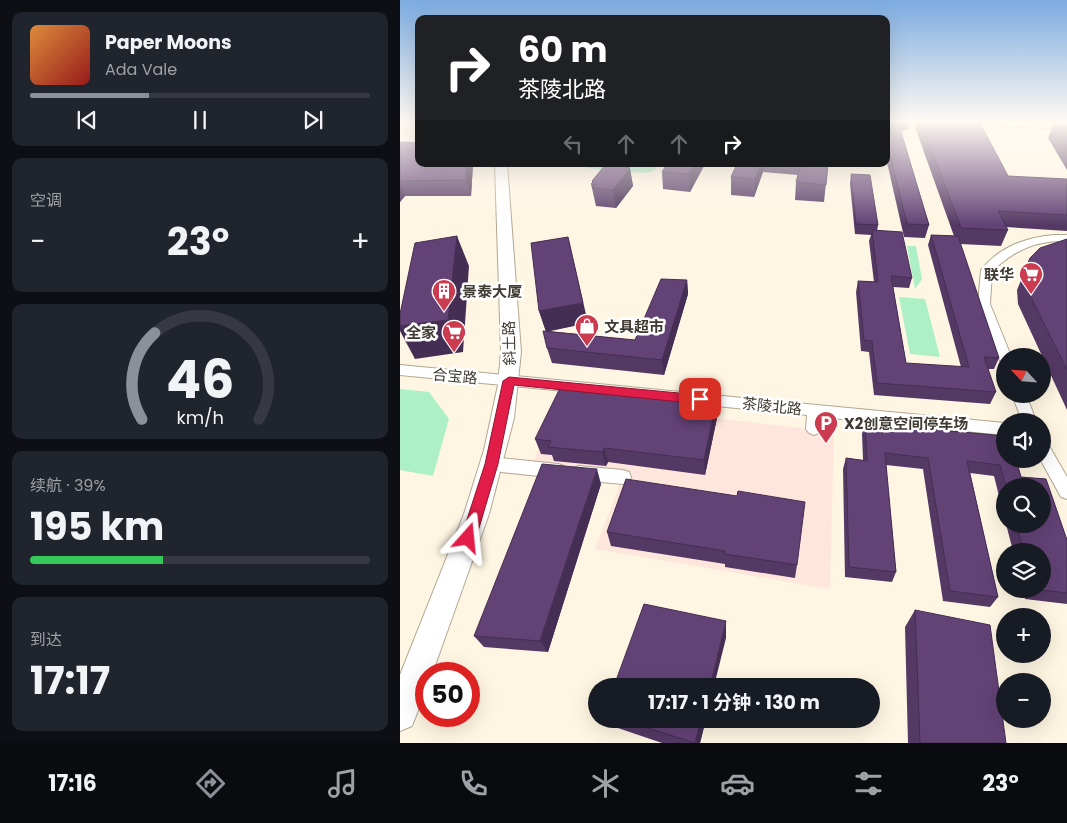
<!DOCTYPE html>
<html lang="zh">
<meta charset="utf-8">
<style>
body{margin:0;font-family:Poppins,"Noto Sans SC",sans-serif;background:#20242c;color:#f1f3f6;height:100vh;display:flex;flex-direction:column;font-size:19px;white-space:nowrap}
*{box-sizing:border-box;margin:0}
p{font-size:16px;color:#9ea1a6}
.icon{flex:none;width:28px;height:28px;fill:none;stroke:currentColor;stroke-width:2;stroke-linecap:round;stroke-linejoin:round}
.map{position:relative;flex:1;overflow:hidden}
.sheet{display:flex;flex-direction:column;gap:12px;padding:12px;background:#0d0f14;width:400px}
.sheet>*{flex:none}
.top-card{position:absolute;left:15px;top:15px;width:475px;height:152px;border-radius:10px;box-shadow:0 5px 20px #0002;background:#202124;color:#fff;overflow:hidden}
.needle{width:32px;rotate:296deg}
.tools{position:absolute;left:596px;top:348px;display:grid;gap:10px}
.tools a{display:grid;place-items:center;width:55px;height:55px;border-radius:50%;background:#171b24;box-shadow:0 5px 20px #0002;font-size:25px}
.speed{position:absolute;left:15px;top:662px;display:flex;gap:10px;font-size:25px;font-weight:700;text-align:center}
.speed>*{display:grid;place-content:center;width:65px;height:65px;border-radius:50%;background:#171b24;box-shadow:0 5px 20px #0002;line-height:1}
.speed .limit{border:8px solid #d22;background:#fff;color:#111}
.pin{position:absolute;display:grid;place-items:center;width:42px;height:42px;color:#fff;margin:-21px;border-radius:10px;box-shadow:0 2px 8px #0006}
.me{position:absolute;width:55px;margin:-28px;rotate:18deg;stroke-linejoin:round;filter:drop-shadow(0 0 4px #0008)}
.turn{display:flex;align-items:center;gap:18px;height:105px;padding:0 20px;font-size:22px}
.turn .icon{width:65px;height:65px;stroke-width:2.5}
.turn b{display:block;font-size:35px;line-height:42px}
.lanes{display:flex;align-items:center;height:48px;padding:0 20px;background:#0003;justify-content:center;gap:25px;direction:ltr}
.lanes .off{opacity:.35}
.big{font-size:38px;font-weight:700;line-height:1.1}
.sheet .tile{flex:1;display:flex;flex-direction:column;justify-content:center;gap:8px;min-width:0;padding:0 18px;border-radius:10px;background:#20242c}
.sheet .dial{align-items:center;gap:0}
.dial svg{height:130px;overflow:visible;fill:none;stroke:#363941;stroke-width:7;stroke-linecap:round;text-anchor:middle}
.dial text{fill:#f1f3f6;stroke:none}
.song{display:flex;align-items:center;gap:15px}
.cover{width:60px;height:60px;border-radius:8px;background:linear-gradient(135deg,hsl(30 70% 55%),hsl(0 70% 35%))}
.played{height:5px;border-radius:2px;background:linear-gradient(90deg,#8c9099 35%,#363941 35%)}
.keys{display:flex;justify-content:space-around;direction:ltr}
.heat{display:flex;justify-content:space-between;align-items:center;font-size:28px;direction:ltr}
.charge{height:8px;border-radius:4px;background:linear-gradient(90deg,#34c759 39%,#363941 0)}
.trip{position:absolute;left:188px;top:678px;width:292px;height:50px;border-radius:25px;background:#171b24;box-shadow:0 5px 20px #0002;font-weight:700;line-height:50px;text-align:center}
.menu{display:flex;height:80px;justify-content:space-around;align-items:center;background:#090b0e;color:#9ea1a6}
.menu .icon{width:35px;height:35px}
.menu .current{color:#8c9099}
.menu b{font-size:22px;color:#f1f3f6}
main{display:flex;flex:1;min-height:0}
.map>svg:first-child{display:block}
.commercial{fill:#fee6dc}
.green{fill:#adf0c6}
.lines{fill:none;stroke-linecap:round;stroke-linejoin:round}
.minor-casing{stroke:#b2a791;stroke-width:2}
.secondary-casing{stroke:#b2a791;stroke-width:2}
.minor{fill:#fff;fill-rule:evenodd}
.secondary{fill:#fff;fill-rule:evenodd}
.wall{fill:#553965}
.shaded-wall{fill:#452e53}
.building{fill:#634276;stroke:#452e53}
.route{fill:#e11d48;stroke:#92132f}
.labels{text-anchor:middle;dominant-baseline:central;stroke-width:5;stroke-linejoin:round;paint-order:stroke}
.poi-label{font-size:15px;font-weight:bold;fill:#3f3a31;stroke:#fff;text-anchor:start}
.street-label{font-size:15px;fill:#3f3a31;stroke:#fff}
</style>
<main>
<section class="sheet">
<div class="tile">
<div class="song"><i class="cover"></i><div><b>Paper Moons</b><p>Ada Vale</p></div></div>
<div class="played"></div>
<div class="keys"><svg class="icon" aria-label="previous" viewBox="0 0 24 24"><path d="M18 5L8 12l10 7zM5 5v14"/></svg><svg class="icon" aria-label="pause" viewBox="0 0 24 24"><path d="M8 5v14M16 5v14"/></svg><svg class="icon" aria-label="next" viewBox="0 0 24 24"><path d="M6 5l10 7-10 7zM19 5v14"/></svg></div>
</div>
<div class="tile"><p>空调</p>
<div class="heat"><a>−</a><b class="big">23°</b><a>+</a></div>
</div>
<div class="tile dial"><svg viewBox="0 0 100 80">
<path d="M14 69A42 42 0 1 1 86 69"/>
<path d="M14 69A42 42 0 0 1 22 16" stroke="#8c9099"/>
<text x="50" y="56" font-size="32" font-weight="700">46</text>
<text x="50" y="72" font-size="11">km/h</text>
</svg></div>
<div class="tile"><p>续航 · 39%</p><b class="big">195 km</b><div class="charge"></div></div>
<div class="tile"><p>到达</p><b class="big">17:17</b></div>
</section>
<div class="map">
<svg width="667" height="743" viewBox="0 0 667 743">
<rect width="100%" height="100%" fill="#fef5e2"/>
<path class="commercial" d="M160,400L434,432L430,589L195,549L223,477L222,472L133,462Z"/>
<path class="green" d="M190,164H259L254,171L246,173L186,168Z
M507,246H516L522,279L515,289Z
M499,297L525,299L540,357L510,354Z
M0,389L29,392L49,419L33,476L0,470Z"/>
<g class="lines">
<g class="minor-casing">
<path id="minor" d="M655,235H667V241C636,240 615,250 592,271L590,304L611,356H605V363L600,361L578,304L581,270C599,247 627,237 655,235Z
M0,365L605,423V435L421,417L419,433L414,435L409,433L406,429L407,415L0,375Z
M612,394H626L636,421H622Z
M642,442L648,444L667,477V499L661,497L640,459H642Z
M92,457L158,464L164,466L166,471L164,476L158,478L92,471L86,469L84,464L86,459Z
M179,466L223,470L229,472L231,477L229,482L223,484L179,480L173,478L171,473L173,468Z"/>
</g>
<g class="secondary-casing">
<path id="secondary" d="M563,121L667,123V129L568,124Z
M95,164H107L121,352L114,418L89,514L32,674H26V690L12,726L0,731V675L64,514L84,450L98,385L101,352Z"/>
</g>
<use href="#minor" class="minor"/>
<use href="#secondary" class="secondary"/>
</g>
<path class="wall" d="M486,121H510L508,129L501,131L529,225L525,238L504,237L486,158Z
M516,121H579L608,176L667,179V231L606,227L608,230L601,246L560,244L599,358L594,369H588L596,392L590,404L474,395L469,352L461,351L456,292L458,281L474,282L469,241L471,235L455,234L450,184L451,174L478,225L477,231L512,278L509,288L493,287L506,363L561,367L528,245L531,235L554,236L515,127Z
M653,125H667V170L648,138Z
M0,142L19,164H73L71,196H5L0,202Z
M157,164H182L179,167L157,165Z
M229,164V169H230L233,186L216,208L196,206L191,184L192,183V181Z
M305,164L290,192L263,189L262,172Z
M337,164H428L424,202L395,200L396,182L398,175L363,172L354,197L331,195V177Z
M667,239V410L618,304L617,290L630,258Z
M287,280L288,294L264,375L152,363L147,348L146,331L139,311L188,323L147,331L235,340Z
M317,418L305,475L208,462L206,466L154,461L152,455L141,454L135,439Z
M465,423L605,436V459H616L621,477L646,479L667,540V604L625,599L623,589H642V551H613L606,524H642V486H605V520L594,476L570,473L598,597L590,607L543,601L523,469L486,465L496,572L492,582L445,577L443,469L446,458L463,460L462,434Z
M226,479L397,565L395,578L325,567V564L211,546L207,532Z
M201,484L148,652L84,647L74,636Z
M515,610L606,743H508L505,627Z
M207,719H306L300,743H262L212,726Z"/>
<path class="shaded-wall" d="M502,121H510L508,129L496,133L498,122Z
M67,164H73L71,196L66,180Z
M226,164H229L230,170V169L233,186L216,208L213,190L224,166Z
M295,164H305L290,192L289,174Z
M361,164H364L363,172L354,197L355,179Z
M0,185L5,196L0,202Z
M57,236L69,266L63,352L15,359L0,331V326Z
M168,237L188,323L146,332L139,311Z
M287,280L288,294L264,375L262,360Z
M316,403L317,418L305,475L304,460Z
M204,448L208,462L206,466L202,452Z
M197,469L201,484L148,652L140,641Z
M326,621V638L314,686H310Z
M301,719H306L300,743H295Z"/>
<path class="building" d="M486,121H502L498,122L529,225L507,224L486,138Z
M521,121H579L608,176L667,179V215L598,211L608,230L561,228Z
M653,125H667V146Z
M0,142L19,143V164H67L66,180L0,181Z
M206,164H226L224,166L230,169L213,190L193,188L196,184H191L194,181H192Z
M267,164H295L289,174L262,172Z
M337,164H361L355,179L331,177Z
M401,164H428L426,185L396,182Z
M451,174L470,175L478,225L456,224Z
M472,230L502,232L512,278L491,276L506,363L569,367L531,235L558,236L599,358L584,357L596,392L477,383L472,341L464,340L458,281L478,282Z
M57,236L48,320L0,326V314L15,243Z
M168,237L183,303L139,311L131,243Z
M667,239V370L626,287L624,273L630,258L640,248Z
M261,279L287,280L262,360L147,348L143,331L235,340Z
M161,386L316,403L304,460L204,448L202,452L148,447L151,441L135,439Z
M465,423L605,436V459H616L621,477L646,479L667,540V593L634,589H642V551H624L616,524H642V486H606L600,465L567,461L598,597L550,591L528,458L485,453L496,572L449,567L446,458L467,461Z
M142,464L197,469L140,641L74,636Z
M226,479L337,496L338,491L405,502L397,565L325,554V551L207,532Z
M244,604L326,621L310,686H214Z
M515,610L590,625L606,743H520Z
M220,719H301L295,743Z"/>
<linearGradient id="sky" x2="0" y2="1"><stop stop-color="#7cabe0"/><stop offset="0.54" stop-color="#fffaf2"/><stop offset="1" stop-color="#fffaf2" stop-opacity="0"/></linearGradient>
<rect width="667" height="225" fill="url(#sky)"/>
<path class="route" d="M109,377L300,395L306,399L300,404L114,385L98,464L76,538L74,543L68,545L63,543L61,538L85,464L103,381Z"/>
<defs>
<g id="supermarket-pin" transform="scale(1.25)"><path d="M0 17L-7.5 6A9.5 9.5 0 1 1 7.5 6Z" fill="#cc3c50" stroke="#fff"/><path d="M-6-5.5h2.5l.6 2H6L4.5 2H-2.5L-4.4-4H-6ZM-1.5 3.2a1.3 1.3 0 1 0 .1 0ZM3 3.2a1.3 1.3 0 1 0 .1 0Z" fill="#fff"/></g>
<g id="building-pin" transform="scale(1.25)"><path d="M0 17L-7.5 6A9.5 9.5 0 1 1 7.5 6Z" fill="#cc3c50" stroke="#fff"/><path d="M-4-6H4V6H1V3H-1V6H-4ZM-2.5-4.3h1.7v1.8h-1.7ZM.8-4.3h1.7v1.8H.8ZM-2.5-1h1.7V.8h-1.7ZM.8-1h1.7V.8H.8Z" fill="#fff"/></g>
<g id="shop-pin" transform="scale(1.25)"><path d="M0 17L-7.5 6A9.5 9.5 0 1 1 7.5 6Z" fill="#cc3c50" stroke="#fff"/><path d="M-5-2.5h2.3a2.7 3.5 0 0 1 5.4 0H5L5.5 6h-11ZM-1.5-2.5h3a1.5 2.3 0 0 0-3 0Z" fill="#fff"/></g>
<g id="parking-pin" transform="scale(1.25)"><path d="M0 17L-7.5 6A9.5 9.5 0 1 1 7.5 6Z" fill="#cc3c50" stroke="#fff"/><path d="M-3.5-5.5H1a3.5 3.5 0 0 1 0 7H-1V5.5H-3.5ZM-1-3.4V-.6H.8a1.4 1.4 0 0 0 0-2.8Z" fill="#fff"/></g>
</defs>
<g fill-rule="evenodd">
<use href="#supermarket-pin" x="631" y="274"/>
<use href="#building-pin" x="44" y="291"/>
<use href="#shop-pin" x="187" y="326"/>
<use href="#supermarket-pin" x="54" y="332"/>
<use href="#parking-pin" x="426" y="423"/>
</g>
<g class="labels">
<g class="poi-label">
<text x="614" y="274" text-anchor="end">联华</text>
<text x="62" y="291">景泰大厦</text>
<text x="204" y="326">文具超市</text>
<text x="36" y="332" text-anchor="end">全家</text>
<text x="444" y="423">X2创意空间停车场</text>
</g>
<g class="street-label">
<text transform="translate(109 343) rotate(-91)">斜土路</text>
<text transform="translate(55 376) rotate(5)">合宝路</text>
<text transform="translate(372 406) rotate(6)">茶陵北路</text>
</g>
</g>
</svg>
<div class="tools">
<a><svg class="needle" viewBox="-14 -14 28 28"><path d="M0-13l5 13h-10z" fill="#e53935"/><path d="M0 13l5-13h-10z" fill="#9ea1a6"/></svg></a>
<a><svg class="icon" aria-label="sound" viewBox="0 0 24 24"><path d="M4 9h4l5-4v14l-5-4H4zM17 9q2 3 0 6"/></svg></a>
<a><svg class="icon" aria-label="search" viewBox="0 0 24 24"><circle cx="10" cy="10" r="6"/><path d="M15 15l6 6"/></svg></a>
<a><svg class="icon" aria-label="layers" viewBox="0 0 24 24"><path d="M12 4l9 5-9 5-9-5zM3 14l9 5 9-5"/></svg></a>
<a>+</a>
<a>−</a>
</div>
<div class="speed"><div class="limit">50</div></div>
<div class="pin" style="left:300px;top:399px;background:#d93025"><svg class="icon" aria-label="arrive" viewBox="0 0 24 24"><path d="M6 21V4h12l-3 4 3 4H6"/></svg></div>
<svg class="me" style="left:68px;top:538px" viewBox="-20 -20 40 40"><path d="M0-17L14 15 0 8-14 15z" fill="#e11d48" stroke="#fff" stroke-width="4"/></svg>
<div class="trip">17:17 · 1 分钟 · 130 m</div>
<div class="top-card">
<div class="turn"><svg class="icon" aria-label="right" viewBox="0 0 24 24"><path d="M7 20v-9h11M14 6l5 5-5 5"/></svg><div><b>60 m</b>茶陵北路</div></div>
<div class="lanes"><svg class="icon off" aria-label="left" viewBox="0 0 24 24"><path d="M17 20v-9H6M10 6l-5 5 5 5"/></svg><svg class="icon off" aria-label="ahead" viewBox="0 0 24 24"><path d="M12 20V5M6 11l6-6 6 6"/></svg><svg class="icon off" aria-label="ahead" viewBox="0 0 24 24"><path d="M12 20V5M6 11l6-6 6 6"/></svg><svg class="icon" aria-label="right" viewBox="0 0 24 24"><path d="M7 20v-9h11M14 6l5 5-5 5"/></svg></div>
</div>
</div>
</main>
<nav class="menu">
<b>17:16</b>
<svg class="icon current" aria-label="directions" viewBox="0 0 24 24"><path d="M12 3l9 9-9 9-9-9zM9 14v-3h6M13 9l2 2-2 2"/></svg>
<svg class="icon" aria-label="music" viewBox="0 0 24 24"><path d="M9 18V5l10-2v13"/><circle cx="6" cy="18" r="3"/><circle cx="16" cy="16" r="3"/></svg>
<svg class="icon" aria-label="phone" viewBox="0 0 24 24"><path d="M5 4h4l2 5-3 2q2 4 5 5l2-3 5 2v4C11 20 4 13 5 4z"/></svg>
<svg class="icon" aria-label="climate" viewBox="0 0 24 24"><path d="M12 3v18M4 7l16 10M4 17L20 7"/></svg>
<svg class="icon" aria-label="car" viewBox="0 0 24 24"><path d="M5 17H2v-5l4-1 3-4h7l3 4 3 1v5h-3M9 17h6M6 11h13"/><circle cx="7" cy="17" r="2"/><circle cx="17" cy="17" r="2"/></svg>
<svg class="icon" aria-label="filters" viewBox="0 0 24 24"><path d="M4 7h16M4 17h16"/><circle cx="9" cy="7" r="2"/><circle cx="15" cy="17" r="2"/></svg>
<b>23°</b>
</nav>
